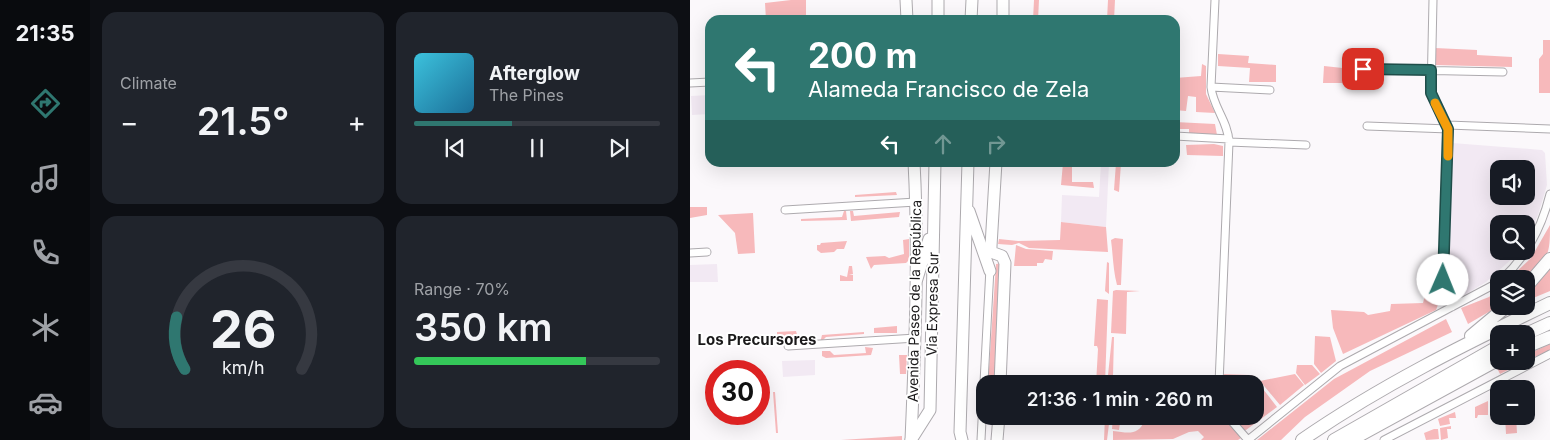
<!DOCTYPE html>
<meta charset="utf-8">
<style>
body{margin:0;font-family:Inter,sans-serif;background:#20242c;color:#f1f3f6;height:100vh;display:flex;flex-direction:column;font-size:19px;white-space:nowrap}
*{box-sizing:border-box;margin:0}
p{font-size:16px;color:#9ea1a6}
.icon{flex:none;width:28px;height:28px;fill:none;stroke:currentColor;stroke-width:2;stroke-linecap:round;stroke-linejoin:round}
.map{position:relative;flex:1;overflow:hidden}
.details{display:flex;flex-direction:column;gap:12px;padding:12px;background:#0d0f14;width:600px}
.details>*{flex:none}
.hud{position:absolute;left:15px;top:15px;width:475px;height:152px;border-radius:15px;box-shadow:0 5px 20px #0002;background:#2f7770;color:#fff;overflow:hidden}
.controls{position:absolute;left:800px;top:160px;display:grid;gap:10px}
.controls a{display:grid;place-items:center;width:45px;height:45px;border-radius:10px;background:#171b24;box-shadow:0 5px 20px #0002;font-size:25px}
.speed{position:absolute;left:15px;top:360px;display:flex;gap:10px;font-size:25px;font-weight:700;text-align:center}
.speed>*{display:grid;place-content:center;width:65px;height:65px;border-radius:50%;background:#171b24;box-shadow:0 5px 20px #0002;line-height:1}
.speed .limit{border:8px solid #d22;background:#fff;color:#111}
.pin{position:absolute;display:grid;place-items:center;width:42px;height:42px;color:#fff;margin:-21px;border-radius:10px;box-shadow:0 2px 8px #0006}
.me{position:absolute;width:55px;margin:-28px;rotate:1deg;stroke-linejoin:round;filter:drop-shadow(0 0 4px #0008)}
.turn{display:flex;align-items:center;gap:18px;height:105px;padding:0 20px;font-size:22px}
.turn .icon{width:65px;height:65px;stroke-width:2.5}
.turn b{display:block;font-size:35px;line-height:42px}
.lanes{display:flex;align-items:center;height:48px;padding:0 20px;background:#0003;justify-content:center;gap:25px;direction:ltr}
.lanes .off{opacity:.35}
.big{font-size:38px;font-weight:600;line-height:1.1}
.details .widget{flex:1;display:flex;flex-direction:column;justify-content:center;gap:8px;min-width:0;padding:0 18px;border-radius:15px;background:#20242c}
.details .dial{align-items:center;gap:0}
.dial svg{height:130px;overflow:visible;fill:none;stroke:#363941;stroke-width:7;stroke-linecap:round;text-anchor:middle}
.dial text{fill:#f1f3f6;stroke:none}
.song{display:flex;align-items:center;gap:15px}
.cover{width:60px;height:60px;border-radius:8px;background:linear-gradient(135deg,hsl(190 70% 55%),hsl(200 70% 35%))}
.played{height:5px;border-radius:2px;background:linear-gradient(90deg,#2f7770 40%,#363941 40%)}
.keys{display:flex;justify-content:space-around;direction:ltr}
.heat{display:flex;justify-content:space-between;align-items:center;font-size:28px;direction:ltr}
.charge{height:8px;border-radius:4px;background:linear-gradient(90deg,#34c759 70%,#363941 0)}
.details .tiles{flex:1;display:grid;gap:12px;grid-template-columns:repeat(2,1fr)}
.trip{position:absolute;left:286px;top:375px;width:288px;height:50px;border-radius:15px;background:#171b24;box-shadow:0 5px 20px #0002;font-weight:600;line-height:50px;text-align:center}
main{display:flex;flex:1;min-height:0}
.menu{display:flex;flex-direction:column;width:90px;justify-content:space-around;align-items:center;background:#090b0e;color:#9ea1a6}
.menu .icon{width:35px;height:35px}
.menu .active{color:#2f7770}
.menu b{font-size:22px;color:#f1f3f6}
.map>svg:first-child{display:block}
.built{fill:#f2e9f3;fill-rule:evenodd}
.green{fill:#f7b9bb}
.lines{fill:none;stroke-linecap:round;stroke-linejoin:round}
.minor-casing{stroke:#adaaae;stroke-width:9}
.primary-casing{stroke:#adaaae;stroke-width:13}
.trunk-casing{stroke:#adaaae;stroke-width:13}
.motorway-casing{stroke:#adaaae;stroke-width:14}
.minor{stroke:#fff;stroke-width:7}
.primary{stroke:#fff;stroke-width:11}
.trunk{stroke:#fff;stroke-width:11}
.motorway{stroke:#fff;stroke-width:12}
.route-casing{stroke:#1f4d49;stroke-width:12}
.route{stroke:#2f7770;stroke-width:9}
.slow{stroke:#f59e0b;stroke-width:9}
.labels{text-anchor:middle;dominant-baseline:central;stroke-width:4;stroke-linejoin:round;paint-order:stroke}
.street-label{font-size:14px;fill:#1a191a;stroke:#fff}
.neighbourhood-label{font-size:15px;font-weight:bold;fill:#1a191a;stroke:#fff}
</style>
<main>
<nav class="menu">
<b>21:35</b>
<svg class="icon active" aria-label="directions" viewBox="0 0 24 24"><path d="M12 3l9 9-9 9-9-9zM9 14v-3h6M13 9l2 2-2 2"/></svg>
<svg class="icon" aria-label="music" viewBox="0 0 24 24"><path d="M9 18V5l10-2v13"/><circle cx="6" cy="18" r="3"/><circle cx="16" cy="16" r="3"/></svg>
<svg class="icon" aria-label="phone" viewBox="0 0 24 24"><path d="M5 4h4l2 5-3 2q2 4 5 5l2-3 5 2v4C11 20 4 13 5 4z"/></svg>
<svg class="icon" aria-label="climate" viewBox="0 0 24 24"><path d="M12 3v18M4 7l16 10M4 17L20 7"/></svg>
<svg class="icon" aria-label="car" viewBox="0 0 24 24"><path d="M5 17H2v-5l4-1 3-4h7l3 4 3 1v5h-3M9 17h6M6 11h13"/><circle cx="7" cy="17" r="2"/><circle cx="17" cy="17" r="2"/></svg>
</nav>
<section class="details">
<div class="tiles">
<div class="widget"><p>Climate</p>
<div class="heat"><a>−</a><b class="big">21.5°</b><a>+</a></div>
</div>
<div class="widget">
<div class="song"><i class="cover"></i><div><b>Afterglow</b><p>The Pines</p></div></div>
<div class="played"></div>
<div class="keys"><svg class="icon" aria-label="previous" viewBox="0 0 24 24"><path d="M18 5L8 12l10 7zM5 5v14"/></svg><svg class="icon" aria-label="pause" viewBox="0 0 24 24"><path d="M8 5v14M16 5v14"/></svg><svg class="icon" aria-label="next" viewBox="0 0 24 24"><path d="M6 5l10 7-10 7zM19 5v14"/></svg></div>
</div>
<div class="widget dial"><svg viewBox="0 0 100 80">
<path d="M14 69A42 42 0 1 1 86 69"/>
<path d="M14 69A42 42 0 0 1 9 37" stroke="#2f7770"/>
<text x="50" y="56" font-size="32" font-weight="700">26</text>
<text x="50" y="72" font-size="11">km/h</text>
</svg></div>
<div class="widget"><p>Range · 70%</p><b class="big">350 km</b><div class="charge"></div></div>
</div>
</section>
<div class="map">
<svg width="860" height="440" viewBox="0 0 860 440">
<rect width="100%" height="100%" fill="#fbf8fb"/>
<path class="built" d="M20,95V114L2,115L1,96Z
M762,143L852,150L855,153L857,185L848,215L836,241V224H809V251H828L825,256L796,282L768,299L760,293L756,269ZM809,169H836V196H809Z
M411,163H419L416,227L371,222L372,195L409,197Z
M27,264L28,282H0V265Z
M125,360V375L93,377L92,361Z"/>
<path class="green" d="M101,0H116V20H76L75,3Z
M344,0H349L348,20H343Z
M418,0H425L424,20H417Z
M853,40H860V93H849V59L853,54Z
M745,48L787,50V55L822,57V67L745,65Z
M528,54L559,56L558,63L586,65V82H559L560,68L528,66Z
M512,64L516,66V94L525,113L506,112V97L498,96L496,111L485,110V78L511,76Z
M634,66L662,69L663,83H633Z
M485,122L525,124L527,135L499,134V129H485Z
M524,144L533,146V156L497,155L496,145Z
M373,163H382V182H403L404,188L371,185Z
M426,163H431L429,192L424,190Z
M206,192L207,195L165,197V195Z
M0,207H17V215L0,218Z
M154,211H156L157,220L111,221V219L152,217Z
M160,211H163L164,216L210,212L209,217L161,221Z
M63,213L65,253L48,254L45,233L28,215Z
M371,222L416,227L418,252L339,248L329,243L322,245L308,244L309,239L328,241L370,240Z
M860,225C860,254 859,259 836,279H819L841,258Z
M425,238L433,239L431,285H427C423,270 423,255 421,240Z
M219,239V260L216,263L184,265L181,269L176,257L195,256L199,258L214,254L213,240Z
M157,241L154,249H147L144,252L131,253L127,250V245H130L131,243Z
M326,245L336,249L363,251L362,260L355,259L353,263H347V266H324Z
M417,262L419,263V294L415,291Z
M312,263L308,384H298L306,264Z
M159,266H162L163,274L159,275H163V281H150V275L157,277Z
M860,269V291L836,301V296Z
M809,288V306L778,324L771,308L799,297Z
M741,289L744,290L749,302L746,310L653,354L643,328L641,310L674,312L678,315L700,311L701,304L733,303L736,291Z
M426,290L450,291L437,292L436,334L421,333L423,291Z
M407,299L418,300L415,384H406L408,349L407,346H404Z
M756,319L762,332L680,371L615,417L591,440H567L644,379Z
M207,326V333H184V328Z
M106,331L108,338L87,339V332Z
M174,332V334L136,337L130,343L132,335Z
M625,336L640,337L646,361L631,373L624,364Z
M422,337H424L423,376L418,375Z
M860,344V350L836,361V355Z
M175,347L183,348L181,355L136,358L132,356V351H140L144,355L176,353Z
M209,355H217L216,374H210Z
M822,361H836L810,374L807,368Z
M607,365H622L630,374L615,385L606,373Z
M534,374L560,375L552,381L562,375L587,407L556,430H553L542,416H565V384H535Z
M605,374L614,385L590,405L570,381Z
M83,392H85L88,433H86Z
M798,401V415H788L787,418H785V407Z
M765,412L766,418H759L760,424L750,426L748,419Z
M415,416H420L417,440H414Z
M423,416H431L429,430L422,429Z
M489,416H534L551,438L548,440H511L514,437L508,431L499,432L483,439L423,440V431C439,433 448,436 455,420Z
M815,416H826L827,433L816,434Z
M761,426V429H757L758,438L751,440L750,428Z
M744,429H748L749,439L736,440L734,433Z
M212,436V440H151Z"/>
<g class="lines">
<g class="minor-casing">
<path id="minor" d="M525,0L521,87C523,107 538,121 539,142L529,384
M743,0L741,93L759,129L753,280L754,289L762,307
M673,69L813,72
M0,83L20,82
M521,87L580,90
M758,125L860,129
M677,126L759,129
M485,136L539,139
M539,142L616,145
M95,210L226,202
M0,253L17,252
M812,279C838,255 852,227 860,194
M98,346L226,338
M537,416L558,440
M291,440L300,268
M558,440L650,366L809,282
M694,440L860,354"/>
</g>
<g class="primary-casing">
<path id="primary" d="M216,0L217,20
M313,20V0
M306,162L301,246V252L312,256L315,263L310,384
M221,440C225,347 229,255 224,162
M307,440L309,416"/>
</g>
<g class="trunk-casing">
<path id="trunk" d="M248,20V0
M281,20L282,0
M279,211L300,271
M227,279L239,239
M221,440L240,410L245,162
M272,440L270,432L278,162"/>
</g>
<g class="motorway-casing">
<path id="motorway" d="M836,287L860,259
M836,334L860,323
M781,336L817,306
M836,347L860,337
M612,440C690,386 775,344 860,303
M644,440L809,346
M661,440L809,359"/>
</g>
<use href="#minor" class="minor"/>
<use href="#primary" class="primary"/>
<use href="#trunk" class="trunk"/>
<use href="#motorway" class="motorway"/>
</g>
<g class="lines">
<g class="route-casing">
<path id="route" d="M673,69L741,70V93L758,129L753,280"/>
</g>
<use href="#route" class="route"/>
<path class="slow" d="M745,103L758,129V156"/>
</g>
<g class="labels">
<g class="street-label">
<text transform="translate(224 301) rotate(-89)">Avenida Paseo de la República</text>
<text transform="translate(242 304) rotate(-89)">Via Expresa Sur</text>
</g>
<g class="neighbourhood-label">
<text x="67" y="339">Los Precursores</text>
</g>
</g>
</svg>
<div class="controls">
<a><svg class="icon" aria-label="sound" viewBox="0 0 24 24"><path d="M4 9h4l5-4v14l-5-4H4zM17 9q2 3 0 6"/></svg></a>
<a><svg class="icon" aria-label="search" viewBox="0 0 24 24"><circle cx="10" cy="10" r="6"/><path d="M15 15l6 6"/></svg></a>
<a><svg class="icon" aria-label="layers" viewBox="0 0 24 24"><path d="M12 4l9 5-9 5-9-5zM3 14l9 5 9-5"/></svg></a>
<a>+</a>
<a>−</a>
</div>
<div class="speed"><div class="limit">30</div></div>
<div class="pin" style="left:673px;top:69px;background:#d93025"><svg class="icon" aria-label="arrive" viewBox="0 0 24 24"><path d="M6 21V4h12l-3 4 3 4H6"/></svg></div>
<svg class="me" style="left:753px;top:280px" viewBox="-20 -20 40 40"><circle r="19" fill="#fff"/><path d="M0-13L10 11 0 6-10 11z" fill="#2f7770"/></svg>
<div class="trip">21:36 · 1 min · 260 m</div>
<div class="hud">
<div class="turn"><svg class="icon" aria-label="left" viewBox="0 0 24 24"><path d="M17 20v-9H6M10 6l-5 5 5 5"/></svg><div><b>200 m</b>Alameda Francisco de Zela</div></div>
<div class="lanes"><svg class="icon" aria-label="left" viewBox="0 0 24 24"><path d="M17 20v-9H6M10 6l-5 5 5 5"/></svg><svg class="icon off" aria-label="ahead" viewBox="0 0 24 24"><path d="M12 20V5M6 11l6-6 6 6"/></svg><svg class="icon off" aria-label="right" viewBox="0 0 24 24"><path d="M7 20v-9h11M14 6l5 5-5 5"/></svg></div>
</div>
</div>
</main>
